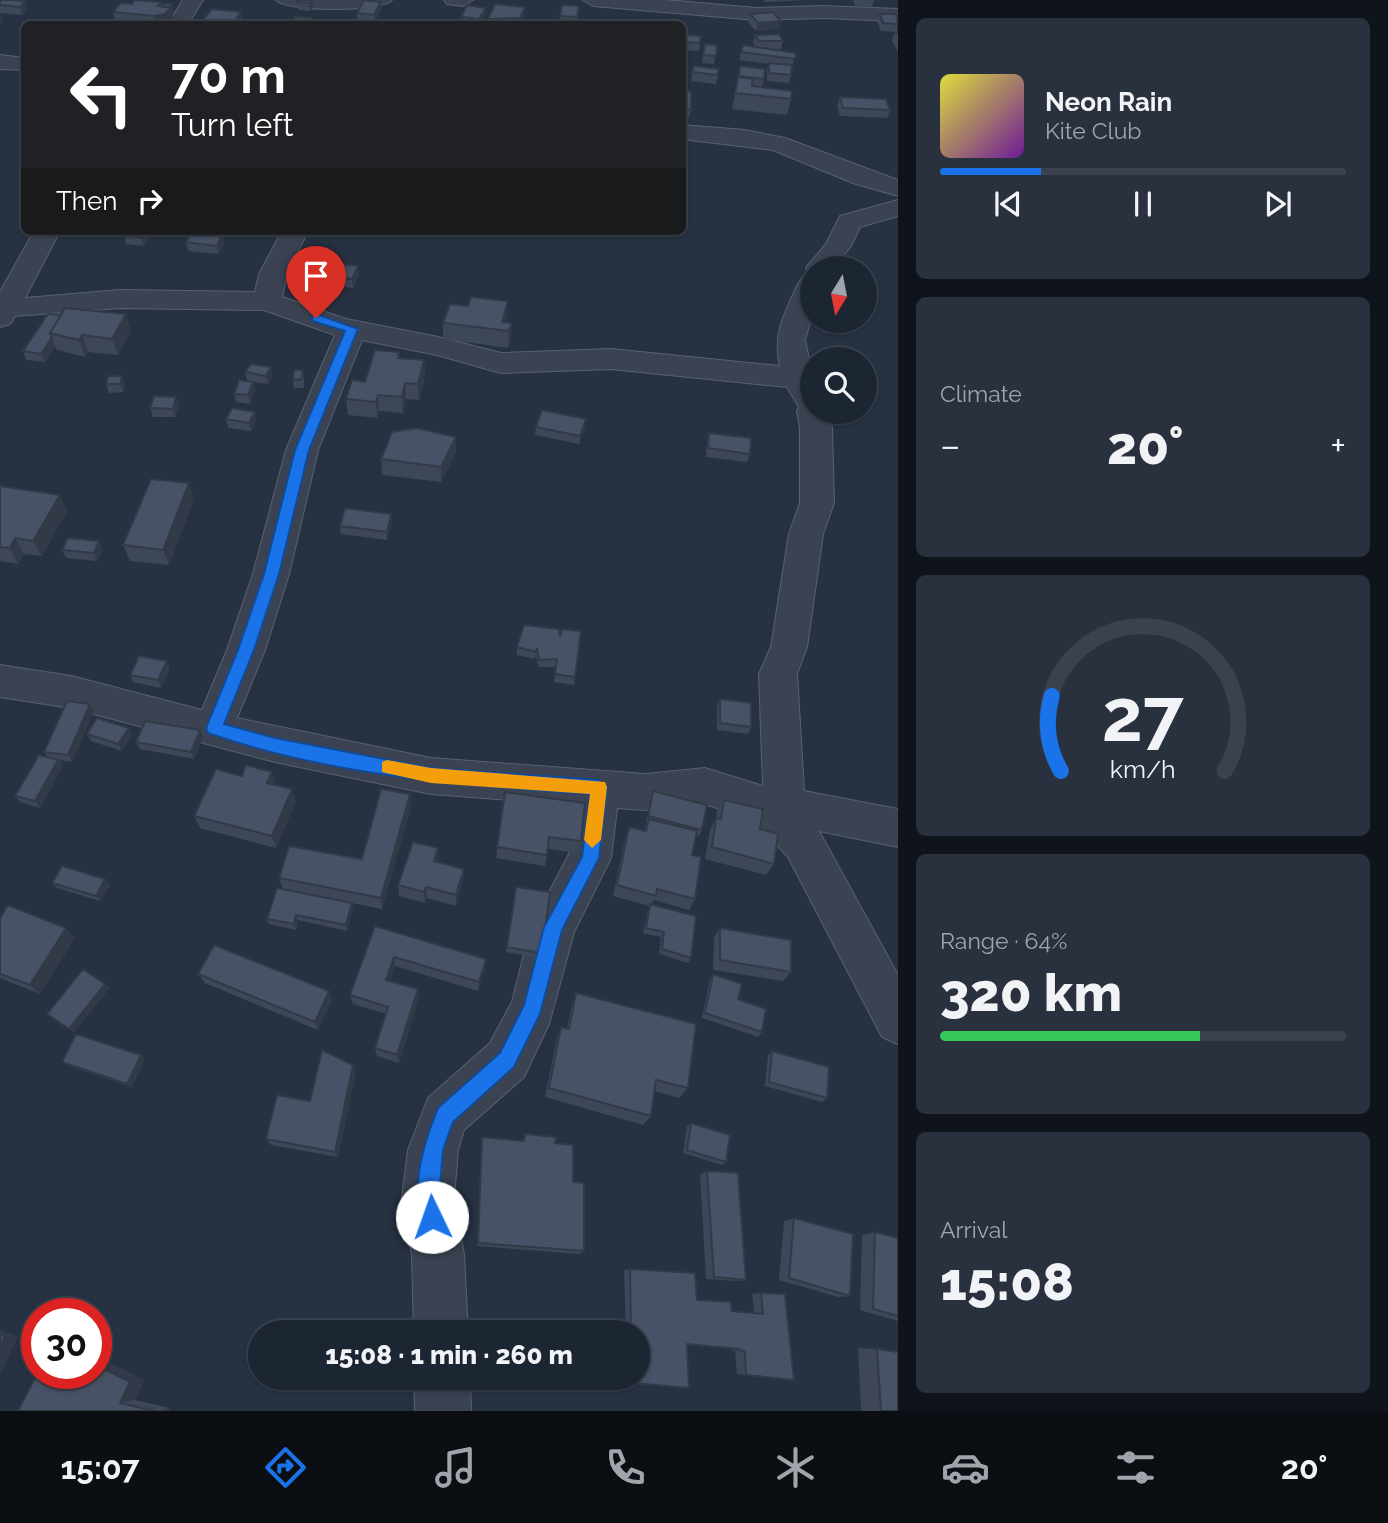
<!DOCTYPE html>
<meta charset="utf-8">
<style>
body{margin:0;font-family:Raleway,sans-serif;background:#29313e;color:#f1f3f6;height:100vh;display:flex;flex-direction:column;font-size:26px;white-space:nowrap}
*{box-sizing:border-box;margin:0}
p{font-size:23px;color:#a0a5ac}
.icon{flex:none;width:38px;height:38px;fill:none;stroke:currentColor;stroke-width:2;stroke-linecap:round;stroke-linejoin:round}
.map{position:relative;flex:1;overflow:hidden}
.panel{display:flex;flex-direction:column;gap:18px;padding:18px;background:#0f141c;width:490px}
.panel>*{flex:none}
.banner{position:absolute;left:21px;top:21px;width:665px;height:214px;border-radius:10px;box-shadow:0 2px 5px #0004,0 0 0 2px #3a424d;background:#202124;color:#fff;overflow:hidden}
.needle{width:46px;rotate:190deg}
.controls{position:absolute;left:800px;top:256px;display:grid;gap:14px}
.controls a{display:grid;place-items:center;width:77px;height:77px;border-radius:50%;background:#1c2532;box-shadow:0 2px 5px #0004,0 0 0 2px #3a424d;font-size:35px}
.speed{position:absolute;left:21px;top:1298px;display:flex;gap:14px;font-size:35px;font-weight:700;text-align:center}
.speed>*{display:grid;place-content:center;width:91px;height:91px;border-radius:50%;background:#1c2532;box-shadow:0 2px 5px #0004,0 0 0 2px #3a424d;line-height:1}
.speed .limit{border:10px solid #d22;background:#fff;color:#111}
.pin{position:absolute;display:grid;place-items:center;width:60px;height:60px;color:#fff;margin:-72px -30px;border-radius:50% 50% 50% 0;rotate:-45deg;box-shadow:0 0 7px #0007}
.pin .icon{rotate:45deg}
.me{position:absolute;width:77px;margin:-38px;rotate:357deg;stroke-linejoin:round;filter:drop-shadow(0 0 5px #0008)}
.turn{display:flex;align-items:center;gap:24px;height:147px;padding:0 35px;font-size:32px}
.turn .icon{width:91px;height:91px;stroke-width:2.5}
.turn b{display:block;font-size:49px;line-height:60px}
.then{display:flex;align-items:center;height:66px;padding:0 35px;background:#0003;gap:14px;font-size:26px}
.big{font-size:52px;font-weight:800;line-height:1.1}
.panel .tile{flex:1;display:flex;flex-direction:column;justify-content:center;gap:10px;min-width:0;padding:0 24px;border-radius:10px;background:#29313e}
.panel .dial{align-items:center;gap:0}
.dial svg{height:182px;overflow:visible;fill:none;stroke:#3a424d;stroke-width:7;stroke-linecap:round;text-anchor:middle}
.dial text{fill:#f1f3f6;stroke:none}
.song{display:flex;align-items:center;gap:21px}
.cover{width:84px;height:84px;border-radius:10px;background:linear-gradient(135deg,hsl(60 70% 55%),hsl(280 70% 35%))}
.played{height:7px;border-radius:4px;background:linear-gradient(90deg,#1a73e8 25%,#3a424d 25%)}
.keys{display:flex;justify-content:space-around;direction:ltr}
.heat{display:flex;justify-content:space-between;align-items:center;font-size:38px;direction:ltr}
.charge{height:10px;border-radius:5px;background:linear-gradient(90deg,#34c759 64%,#3a424d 0)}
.trip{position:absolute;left:248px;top:1320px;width:402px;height:70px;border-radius:35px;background:#1c2532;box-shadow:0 2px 5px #0004,0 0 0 2px #3a424d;font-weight:800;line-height:70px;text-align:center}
.dock{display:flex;height:112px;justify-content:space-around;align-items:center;background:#0b0f14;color:#a0a5ac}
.dock .icon{width:49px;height:49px}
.dock .active{color:#1a73e8}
.dock b{font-size:32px;color:#f1f3f6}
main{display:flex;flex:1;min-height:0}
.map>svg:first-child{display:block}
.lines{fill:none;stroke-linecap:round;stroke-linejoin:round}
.minor-casing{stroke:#59616f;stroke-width:2}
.minor{fill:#3b4352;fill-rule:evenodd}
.wall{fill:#3e4758}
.shaded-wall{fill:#323947}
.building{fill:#485266;stroke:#323947;stroke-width:2}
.route{fill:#1a73e8;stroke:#114b97;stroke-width:2}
.slow{fill:#f59e0b}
</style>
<main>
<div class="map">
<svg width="898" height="1411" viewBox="0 0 898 1411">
<rect width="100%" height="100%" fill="#263142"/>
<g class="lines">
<g class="minor-casing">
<path id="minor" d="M183,0H203L188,24H168Z
M276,0H392C383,12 285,12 276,0Z
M444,0H473L463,6L447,4Z
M583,0H665L757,8L824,6L898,9V21L824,18L757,20L593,6Z
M0,55L24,58V70L0,69Z
M682,125L745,130L785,138L898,180V196L853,183L773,150L682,139Z
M898,200V216L860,227L851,246L834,268H812L810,274L806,268L826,244L840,216Z
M34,231H60L25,298L120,290L255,292L259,274L282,231H308L287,274L282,297L346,319L438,337L501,353L611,349L780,366C772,335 785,312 798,284L802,278L812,276V315L805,340L812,373V411H828L832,428L834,503L823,534L807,647L797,674L804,791L898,809V847L819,831L898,975V1044L882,1037L788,857L754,820L705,804L646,810L617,808L611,858L574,932L549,1024L524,1077L464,1130L458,1150L454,1198L464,1255L468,1332H414L412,1255L402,1198L408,1150L428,1098L490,1043L512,1002L531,927L569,854L576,805L431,794L275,762L71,708L0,697V665L71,676L202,710L227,650L253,574L286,450L335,335L264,310L120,308L15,316L10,324L0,327V292ZM362,340L437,355L501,373L611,369L787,387L799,407L797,411L800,428V503L789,534L771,647L759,674L763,786L705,768L646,774L431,758L237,718L265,650L289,574L318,450Z
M414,1377H470L471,1411H415Z"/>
</g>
<use href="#minor" class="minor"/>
</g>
<path class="wall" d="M0,0L27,9L22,15L0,13Z
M312,0L313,6L310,11L298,10L297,2Z
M764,0H807L765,2Z
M853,0H874L872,7L855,6Z
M381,2V10L374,23L357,21V13Z
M132,4H172L174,23L173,24H116L113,12Z
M579,6L577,24H559L560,16Z
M486,8L485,16L480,24H461V17Z
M898,10L897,32L881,31L877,22L880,14H896Z
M750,14L779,29L756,31L748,22Z
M524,15L520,24H488V19Z
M894,33H898V52L892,41Z
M687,35L701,36L699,51L684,50Z
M755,35L783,41L781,49H770L796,53L792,67L791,75L789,83L767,81V71L769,64L739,60L741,52L756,47L753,43Z
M705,44L717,45L714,64L702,63Z
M694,66L719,69L716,84L691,81Z
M740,66L764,79L762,87L791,99L787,115L732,109Z
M682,91L691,110L689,118H682Z
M840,97L890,110L887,118L840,116L837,106Z
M154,231L144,246L126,244L124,235Z
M192,231H221L220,233H223L225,242L218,254L188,251L186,242Z
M318,271L359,274L353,288L342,286L341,282H339V286L337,293L322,292L320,283L322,280L319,279Z
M508,301L505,322L512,323L511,340L508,348L443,339V323L468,306Z
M48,314L131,331L118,355L88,352L85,357L57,350L55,346L45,362L26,360L23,351Z
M399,352L400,358L424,360L425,377L419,400L406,399L403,413L379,411L377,418L348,415L346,399Z
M303,370L304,379V388H294L293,380Z
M245,372L273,376L268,384L253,382L255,390L250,404L236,402L234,394L247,381Z
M106,384L125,385L123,392L109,393Z
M176,397L179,405L175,417H153L150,408Z
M255,412L256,420L251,431L228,428L226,419Z
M586,419L585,427L579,444L535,435L536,427Z
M709,433L750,454L747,462L706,457L707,441Z
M456,437V453L441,482L382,475L381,459Z
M189,483L194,499L169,565L130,561L123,545Z
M0,486L60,495L67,511L42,556L24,554L18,564L0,561Z
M391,514L392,522L387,540L341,534L340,526Z
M103,549L97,561L66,558L62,550Z
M581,631L574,685L554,682L556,667H538L536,655L535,659L517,655V647Z
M167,661L170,668L161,688L133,682L130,675Z
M720,699L751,727L748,734L717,730V706Z
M94,712L72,762L59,760L63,766L40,808L20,802L15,796L47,757L44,752Z
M87,734L132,735L122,751L91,741Z
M203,737L194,759L140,749L136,742Z
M276,785L296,801L276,848L200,828L194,816Z
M653,791L702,830L699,836L696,835L692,855L695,899L689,910L654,900L652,904L691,958L688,963L659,954L661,937L643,933L649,906L613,896L625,839L629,827L644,831L647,823L646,822Z
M505,792L581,841L578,853L548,849L545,866L496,858Z
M410,794L411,807L382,909L315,896L352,903L353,909L347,931L298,920L296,930L269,924L267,919L283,889L279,878L362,859Z
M724,800L760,829L774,864L766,875L705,859L710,830L716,818L717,812Z
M439,860L438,862L464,869L463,880L456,906L427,898L425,903L399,896L398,885Z
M105,879L110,885L100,901L57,888L52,883Z
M516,887L542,953L541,958L506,952Z
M0,918L75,938L40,994L0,978Z
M375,926L485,968L478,991L395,966L390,981L418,989L419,998L399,1063L377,1056L375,1048L386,1014L353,1004L350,995Z
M720,928L791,972L783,981L713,970L714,938Z
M198,974L329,991L332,1000L318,1030L205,983Z
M713,974L738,999L762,1032L758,1037L702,1018L710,979Z
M576,993L688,1088L679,1098L654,1091L651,1116L643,1125L545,1097L557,1038L561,1027L567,1028L572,1005Z
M772,1051L827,1098L822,1102L765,1086L768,1055Z
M145,1059L132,1087L67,1065L62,1062Z
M356,1072L338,1157L271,1145L266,1139L310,1101Z
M691,1123L726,1162L722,1165L683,1153L687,1126Z
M525,1134L555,1143L573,1182L584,1251L580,1254L477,1246L482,1137L522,1141Z
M707,1171L746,1280L737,1281L706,1279L700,1175Z
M794,1218L850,1296L838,1297L779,1280L784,1221Z
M875,1232L898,1238V1321L860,1310L862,1235Z
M630,1269L697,1300L732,1311L754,1313L752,1294L761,1293L785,1294L746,1375L737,1374L735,1351L729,1349L687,1345L633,1383L627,1381V1377H639V1332H626L624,1270Z
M858,1348L877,1349L898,1411H861Z
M96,1356L144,1380L135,1400L170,1408L169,1411H18L96,1374Z"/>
<path class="shaded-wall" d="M311,0H312L313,6L310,11L309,3Z
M25,1L27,9L22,15L20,7Z
M161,2L164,15L172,4L174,23L173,24H156L154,16L158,6Z
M381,2V10L374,23V15Z
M525,7L524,15L519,24L520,18Z
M486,8L485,16L480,24H479V19Z
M241,12L243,24H232Z
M0,14L3,23L0,26Z
M781,21L779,29L756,31L758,23Z
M146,231H154L144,246L141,238Z
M223,233L225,242L218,254L217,246Z
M358,266L359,274L353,288L352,279Z
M338,278L339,286L337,293L336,285Z
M508,301L507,317L503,330L502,322Z
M126,314L131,331L118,355L112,339Z
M512,323L511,340L508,348L509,331Z
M82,335L88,352L85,357L79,340Z
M52,337L55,346L45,362L41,354Z
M424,360L425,377L419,400L418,384Z
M271,367L273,376L268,384L266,376Z
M122,376L125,385L123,392L120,384Z
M253,382L255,390L250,404L248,395Z
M405,383L406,399L403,413L402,397Z
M378,395L379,411L377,418L376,402Z
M176,397L179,405L175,417L173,409Z
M255,412L256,420L251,431L249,423Z
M586,419L585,427L579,444L580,436Z
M456,437V453L441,482V467Z
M189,483L194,499L169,565L163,550Z
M60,495L67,511L42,556L33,541Z
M391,514L392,522L387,540V532Z
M15,538L24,554L18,564L10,548Z
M99,541L103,549L97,561L94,553Z
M167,661L170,668L161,688L158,680Z
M90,704L94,712L72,762L68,755Z
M129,728L132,735L122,751L118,744Z
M200,730L203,737L194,759L191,752Z
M58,760L63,766L40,808L35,801Z
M272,772L276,785L267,783Z
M292,789L296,801L276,848L272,836Z
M410,794L411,807L382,909L381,898Z
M438,848L439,860L435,873L434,861Z
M464,869L463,880L456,906V895Z
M105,879L110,885L100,901L96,896Z
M426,887L427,898L425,903L424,892Z
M352,903L353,909L347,931L346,925Z
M296,915L298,920L296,930L294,924Z
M66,928L75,938L40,994L30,985Z
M394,957L395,966L388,989L386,980Z
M486,959L485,968L478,991L479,982Z
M105,984L110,988L74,1033L69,1029Z
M418,989L419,998L399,1063L397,1055Z
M329,991L332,1000L318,1030L315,1022Z
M141,1055L145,1059L132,1087L127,1084Z
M353,1065L356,1072L338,1157L335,1152Z
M0,1330L18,1336L0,1376Z
M96,1356L144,1380L135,1400L120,1403L96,1365Z
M170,1408L169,1411H159Z"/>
<path class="building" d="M0,0H12L25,1L20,7L0,5Z
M135,0L161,2L158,6L171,7L165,14L154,16L113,12L121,3L132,4Z
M299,0H311L309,3L297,2Z
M364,0L381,2L374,15L357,13Z
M161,4H172L170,7H162Z
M495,4L525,7L520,18L488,19Z
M467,5L486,8L479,19L461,17Z
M562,5L579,6L577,17L560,16Z
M212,9L241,12L232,24H200Z
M773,12L781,21L758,23L750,14Z
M880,14H896L898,24L883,23Z
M295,17L311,18L310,21L328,24H291Z
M257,20L277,24H245L247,22L255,23Z
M779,34L783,41H759L755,35Z
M687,35L701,36L700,43L686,42Z
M705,44L717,45L716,56L703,55Z
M743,45L796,53L795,59L741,52Z
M769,63L792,65L791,75L769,73Z
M694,66L719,69L717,75L692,72Z
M740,66L765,69L764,79L739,76Z
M738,77L753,79L752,86L792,91L791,99L735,93Z
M682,91H691V110L682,109Z
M840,97L886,99L890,110L843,108Z
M127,231H146L141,238L124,235Z
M192,231H214V232L223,233L217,246L186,242Z
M323,262L358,266L352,279L341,278L343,274L318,271Z
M323,276L338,278L336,285L320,283Z
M471,297L508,301L502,322L512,323L509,331L443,323L450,304L468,306Z
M65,308L126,314L112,339L82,335L79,340L50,333Z
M48,314L61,315L50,333L52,337L41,354L23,351Z
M375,350L399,352L398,358L424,360L418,384L405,383L402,397L378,395L376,402L346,399L352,380L365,382Z
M251,364L271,367L266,376L245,372Z
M294,370H303L302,379L293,380Z
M108,376H122L120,384H106Z
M239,380L253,382L248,395L234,394Z
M154,396L176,397L173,409L150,408Z
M232,408L255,412L249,423L226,419Z
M542,410L586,419L580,436L536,427Z
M416,428L456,437L441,467L381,459L392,432Z
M709,433L751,438L750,454L708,448Z
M151,479L189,483L163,550L123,545Z
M0,486L60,495L33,541L15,538L10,548L0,547Z
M345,508L391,514L387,532L340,526Z
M68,538L99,541L94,553L62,550Z
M524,625L559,629L560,637L562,629L581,631L575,677L555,674L557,659L539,660L537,648L536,652L517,647Z
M139,656L167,661L158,680L130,675Z
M720,699L751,703V727L720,723Z
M67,701L90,704L68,755L44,752Z
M97,718L129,728L118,744L87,734Z
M145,721L200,730L191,752L136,742Z
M39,755L58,760L35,801L15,796Z
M246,765L272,772L267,783L292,789L272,836L194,816L216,769L242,776Z
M381,789L410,794L381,898L279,878L289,846L362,859Z
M653,791L707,805L702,830L648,816Z
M505,792L585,803L581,841L549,837L547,855L497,847Z
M724,800L763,809L760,829L778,834L774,864L712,847L716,818L721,819Z
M649,819L697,831L692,855L701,857L695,899L657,889L656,896L617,885L629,827L646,831Z
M413,842L438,848L434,861L464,869L456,895L426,887L424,892L398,885Z
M62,866L105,879L96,896L52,883Z
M516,887L550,892L542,953L507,947Z
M277,888L352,903L346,925L296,915L294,924L267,919Z
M650,904L696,916L691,958L662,949L664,932L646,928Z
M8,905L66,928L30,985L0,974V918Z
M375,926L486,959L479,982L394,957L386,980L418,989L397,1055L375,1048L388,1007L350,995Z
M720,928L791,940V972L720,960Z
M214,945L329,991L315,1022L198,974Z
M83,969L105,984L69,1029L47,1014Z
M713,974L742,984L738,999L766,1009L762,1032L705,1013Z
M576,993L696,1024L688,1088L656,1080L651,1116L549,1088L561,1027L569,1029Z
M76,1034L141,1055L127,1084L62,1062Z
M322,1050L353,1065L335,1152L266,1139L277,1095L310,1101Z
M772,1051L829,1067L827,1098L769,1082Z
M691,1123L730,1135L726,1162L687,1150Z
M525,1134L556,1137L555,1143L573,1145V1182L584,1183V1251L478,1243L482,1137L524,1141Z
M707,1171L738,1173L746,1280L714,1277Z
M794,1218L853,1234L850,1296L789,1278Z
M875,1232L898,1238V1316L873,1309Z
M630,1269L695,1273L697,1300L731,1302L732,1311L763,1314L761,1293L785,1294L794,1380L746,1375L745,1352L738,1349L687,1344L689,1388L633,1383V1377H639V1332H631Z
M0,1335L5,1336L0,1346Z
M877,1349L898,1352V1411H881Z
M96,1365L130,1382L120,1403L155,1411H18L37,1374H96Z"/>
<path class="route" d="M316,314L358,329L309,450L279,574L254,650L224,724L275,738L431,768L599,780L607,787L599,858L562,930L540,1014L514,1067L453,1122L443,1150L439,1198L442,1217L439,1224L432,1227L424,1224C409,1188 424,1143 438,1108L500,1053L524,1005L544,927L582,857L590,794C462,785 330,776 208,733L206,728L238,650L264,574L295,450L345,331L312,321V315Z"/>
<path class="slow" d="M387,760L431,768L605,782L607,787L601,840L592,848L584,840L590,794L431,783L382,772V762Z"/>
</svg>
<div class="controls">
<a><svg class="needle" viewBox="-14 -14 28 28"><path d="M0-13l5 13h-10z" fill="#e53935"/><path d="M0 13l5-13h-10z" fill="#a0a5ac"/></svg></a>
<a><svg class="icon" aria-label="search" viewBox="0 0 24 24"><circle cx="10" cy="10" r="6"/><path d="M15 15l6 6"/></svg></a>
</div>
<div class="speed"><div class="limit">30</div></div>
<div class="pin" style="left:316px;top:318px;background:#d93025"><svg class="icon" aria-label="arrive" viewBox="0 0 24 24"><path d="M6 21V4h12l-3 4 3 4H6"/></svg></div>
<svg class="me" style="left:432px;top:1217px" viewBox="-20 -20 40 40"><circle r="19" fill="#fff"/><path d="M0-13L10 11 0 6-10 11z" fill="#1a73e8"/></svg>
<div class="trip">15:08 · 1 min · 260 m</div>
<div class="banner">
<div class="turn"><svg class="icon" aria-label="left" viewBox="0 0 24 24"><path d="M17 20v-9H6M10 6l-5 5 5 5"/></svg><div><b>70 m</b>Turn left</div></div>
<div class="then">Then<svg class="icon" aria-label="right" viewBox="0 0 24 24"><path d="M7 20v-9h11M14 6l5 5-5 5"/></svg></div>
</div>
</div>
<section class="panel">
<div class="tile">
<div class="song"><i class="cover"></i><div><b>Neon Rain</b><p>Kite Club</p></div></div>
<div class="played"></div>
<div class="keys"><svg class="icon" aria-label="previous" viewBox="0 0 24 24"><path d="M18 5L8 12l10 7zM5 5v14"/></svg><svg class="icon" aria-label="pause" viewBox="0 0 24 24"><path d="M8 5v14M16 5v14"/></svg><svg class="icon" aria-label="next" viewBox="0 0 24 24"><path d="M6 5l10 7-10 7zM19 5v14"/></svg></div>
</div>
<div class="tile"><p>Climate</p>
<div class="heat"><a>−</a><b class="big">20°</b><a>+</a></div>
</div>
<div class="tile dial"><svg viewBox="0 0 100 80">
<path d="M14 69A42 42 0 1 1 86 69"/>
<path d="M14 69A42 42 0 0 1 10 36" stroke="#1a73e8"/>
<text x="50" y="56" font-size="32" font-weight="700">27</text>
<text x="50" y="72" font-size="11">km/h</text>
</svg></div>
<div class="tile"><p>Range · 64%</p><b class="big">320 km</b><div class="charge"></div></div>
<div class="tile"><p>Arrival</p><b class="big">15:08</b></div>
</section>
</main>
<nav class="dock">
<b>15:07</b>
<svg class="icon active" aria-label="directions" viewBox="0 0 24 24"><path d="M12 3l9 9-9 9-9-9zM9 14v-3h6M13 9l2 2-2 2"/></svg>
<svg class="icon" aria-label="music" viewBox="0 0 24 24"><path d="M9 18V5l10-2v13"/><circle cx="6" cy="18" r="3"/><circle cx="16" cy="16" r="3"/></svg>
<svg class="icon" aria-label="phone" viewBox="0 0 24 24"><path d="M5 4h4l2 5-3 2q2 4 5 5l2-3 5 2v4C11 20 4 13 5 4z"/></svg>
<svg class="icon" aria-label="climate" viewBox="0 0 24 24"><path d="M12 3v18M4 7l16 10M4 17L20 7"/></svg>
<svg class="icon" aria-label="car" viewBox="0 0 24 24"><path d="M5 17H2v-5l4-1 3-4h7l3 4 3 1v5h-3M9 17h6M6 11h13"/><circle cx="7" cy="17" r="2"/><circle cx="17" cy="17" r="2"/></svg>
<svg class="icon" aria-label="filters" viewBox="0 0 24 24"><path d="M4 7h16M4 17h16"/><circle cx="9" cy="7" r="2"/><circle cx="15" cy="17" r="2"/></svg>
<b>20°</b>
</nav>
